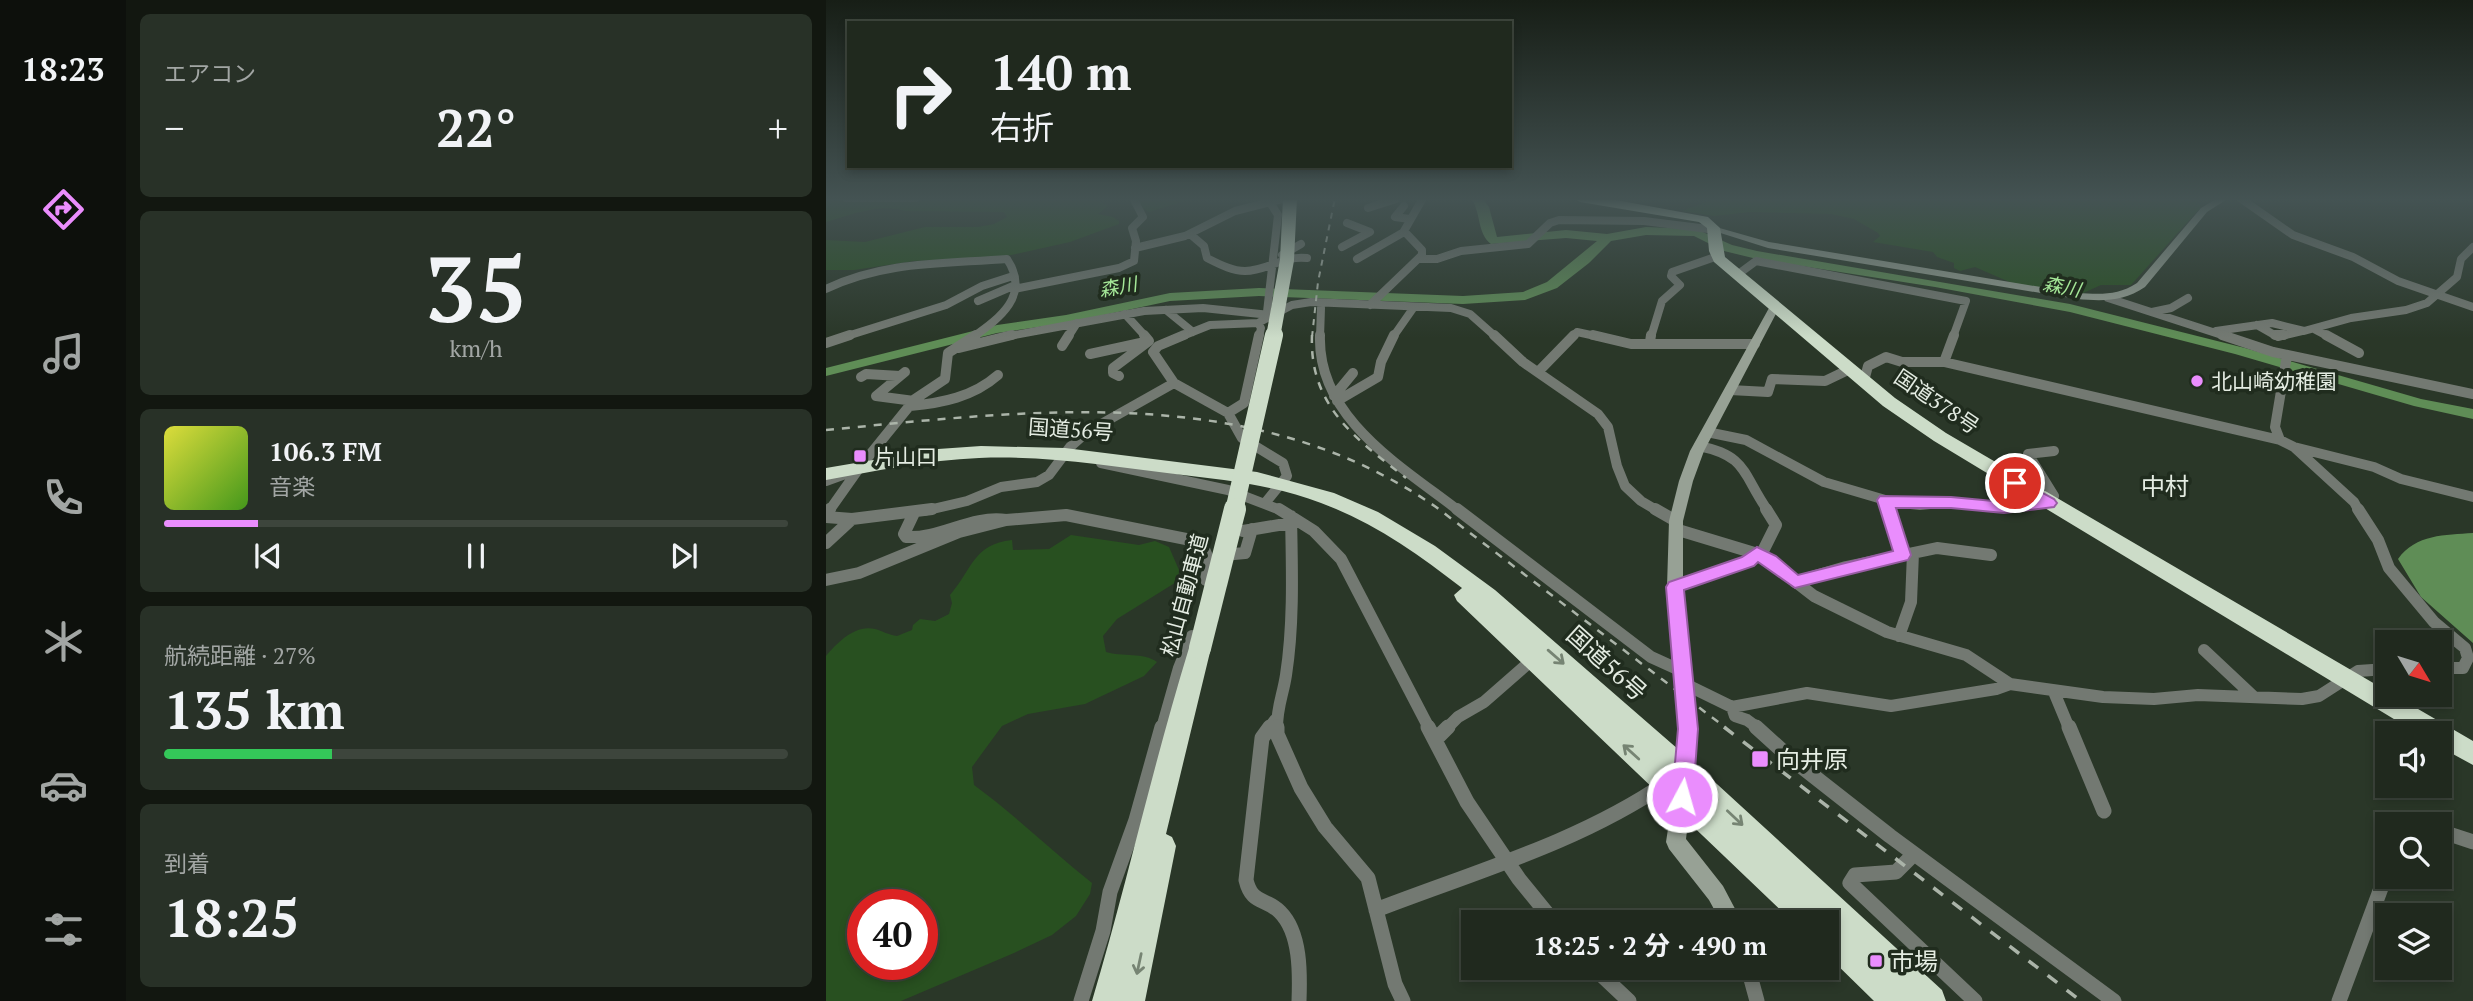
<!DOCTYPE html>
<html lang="ja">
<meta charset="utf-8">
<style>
body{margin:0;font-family:"PT Serif","Noto Sans JP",serif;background:#283127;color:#f1f3f6;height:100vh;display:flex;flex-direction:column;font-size:26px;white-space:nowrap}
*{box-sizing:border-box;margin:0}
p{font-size:23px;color:#a2a6a4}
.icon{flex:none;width:38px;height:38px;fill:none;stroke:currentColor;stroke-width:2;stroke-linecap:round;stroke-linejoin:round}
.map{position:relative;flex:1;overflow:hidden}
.drawer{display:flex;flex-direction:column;gap:14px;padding:14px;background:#121710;width:700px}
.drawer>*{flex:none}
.banner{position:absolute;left:21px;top:21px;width:665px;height:147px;border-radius:0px;box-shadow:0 4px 10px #0003,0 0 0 2px #3d453c;background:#20291e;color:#f1f3f6;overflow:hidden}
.needle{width:46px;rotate:128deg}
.fabs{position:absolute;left:1549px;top:630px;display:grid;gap:14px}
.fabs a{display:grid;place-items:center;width:77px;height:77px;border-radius:0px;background:#20291e;box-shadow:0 4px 10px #0003,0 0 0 2px #3d453c;font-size:35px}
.speed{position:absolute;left:21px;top:889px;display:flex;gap:14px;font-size:35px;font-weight:700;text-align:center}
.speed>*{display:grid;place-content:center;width:91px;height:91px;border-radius:50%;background:#20291e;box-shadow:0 4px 10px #0003,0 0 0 2px #3d453c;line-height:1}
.speed .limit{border:10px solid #d22;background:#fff;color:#111}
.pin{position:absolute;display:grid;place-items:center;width:60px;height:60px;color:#fff;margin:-30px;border:4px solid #fff;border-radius:50%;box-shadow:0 2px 7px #0007}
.me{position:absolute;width:77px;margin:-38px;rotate:6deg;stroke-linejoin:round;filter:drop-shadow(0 0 5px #0008)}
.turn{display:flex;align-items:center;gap:24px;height:147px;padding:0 28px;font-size:32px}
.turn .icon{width:91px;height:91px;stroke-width:2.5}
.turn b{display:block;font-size:49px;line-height:60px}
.big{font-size:52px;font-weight:700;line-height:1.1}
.drawer .tile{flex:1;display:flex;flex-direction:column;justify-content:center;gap:10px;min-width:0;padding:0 24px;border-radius:10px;background:#283127}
.drawer .dial{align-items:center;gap:0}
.dial b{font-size:91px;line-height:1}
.song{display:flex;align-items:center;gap:21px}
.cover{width:84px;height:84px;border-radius:10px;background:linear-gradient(135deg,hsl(60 70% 55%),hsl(100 70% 35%))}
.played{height:7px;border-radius:4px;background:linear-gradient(90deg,#ea8dfd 15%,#3d453c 15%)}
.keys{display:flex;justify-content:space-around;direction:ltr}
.heat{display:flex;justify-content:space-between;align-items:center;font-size:38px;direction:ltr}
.charge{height:10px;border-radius:5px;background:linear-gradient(90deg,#34c759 27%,#3d453c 0)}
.trip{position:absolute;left:635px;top:910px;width:378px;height:70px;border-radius:0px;background:#20291e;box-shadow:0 4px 10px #0003,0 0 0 2px #3d453c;font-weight:700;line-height:70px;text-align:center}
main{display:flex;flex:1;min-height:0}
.tabs{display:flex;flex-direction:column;width:126px;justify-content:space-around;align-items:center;background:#0d100c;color:#a2a6a4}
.tabs .icon{width:49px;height:49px}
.tabs .selected{color:#ea8dfd}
.tabs b{font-size:32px;color:#f1f3f6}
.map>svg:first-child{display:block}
.green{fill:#285020;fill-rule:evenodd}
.water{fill:#5f8d56}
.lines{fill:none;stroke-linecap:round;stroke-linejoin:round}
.river{fill:#5f8d56;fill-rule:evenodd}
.street-far3{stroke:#737972;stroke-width:8}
.street-far2{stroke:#737972;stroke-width:10}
.street-far1{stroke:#737972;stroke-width:12}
.street{stroke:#737972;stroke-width:15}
.secondary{fill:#97a195;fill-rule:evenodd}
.highway{fill:#ccdcc8;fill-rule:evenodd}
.rail-far2{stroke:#abb4a9;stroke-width:2;stroke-dasharray:6 6;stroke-linecap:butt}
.rail-far1{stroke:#abb4a9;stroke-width:2.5;stroke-dasharray:8 8;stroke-linecap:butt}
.rail{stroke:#abb4a9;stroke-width:3.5;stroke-dasharray:12 12;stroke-linecap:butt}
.highway-bridge-far2{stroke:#ccdcc8;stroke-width:14}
.highway-bridge-far1{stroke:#ccdcc8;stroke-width:18}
.highway-bridge{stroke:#ccdcc8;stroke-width:22}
.oneway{stroke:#768473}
.route{fill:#ea8dfd;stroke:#985ca4;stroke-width:2}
.poi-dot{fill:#ea8dfd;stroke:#202c1e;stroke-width:2.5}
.labels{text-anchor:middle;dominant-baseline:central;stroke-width:7;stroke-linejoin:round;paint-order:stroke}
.far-water-label{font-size:19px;font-style:italic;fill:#a5e898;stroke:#202c1e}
.poi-label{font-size:21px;fill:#e4ece2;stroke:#202c1e;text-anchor:start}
.street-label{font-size:21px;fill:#e4ece2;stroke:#202c1e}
.quarter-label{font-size:24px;fill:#e4ece2;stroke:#202c1e}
.near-street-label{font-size:24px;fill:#e4ece2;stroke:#202c1e}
.near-poi-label{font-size:24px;fill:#e4ece2;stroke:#202c1e;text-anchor:start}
</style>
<main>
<nav class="tabs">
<b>18:23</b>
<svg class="icon selected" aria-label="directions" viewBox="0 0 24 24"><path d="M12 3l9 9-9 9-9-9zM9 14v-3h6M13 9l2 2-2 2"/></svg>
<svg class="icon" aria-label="music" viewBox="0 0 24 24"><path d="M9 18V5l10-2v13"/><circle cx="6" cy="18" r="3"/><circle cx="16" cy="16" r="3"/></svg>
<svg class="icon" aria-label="phone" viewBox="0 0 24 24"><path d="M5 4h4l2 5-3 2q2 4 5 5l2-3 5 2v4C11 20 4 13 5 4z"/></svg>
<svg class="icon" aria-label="climate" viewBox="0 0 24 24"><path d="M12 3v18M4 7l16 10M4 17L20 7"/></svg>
<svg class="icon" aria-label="car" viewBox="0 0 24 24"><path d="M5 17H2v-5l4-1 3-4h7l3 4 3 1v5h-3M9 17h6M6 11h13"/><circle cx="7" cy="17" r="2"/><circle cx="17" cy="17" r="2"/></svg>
<svg class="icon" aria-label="filters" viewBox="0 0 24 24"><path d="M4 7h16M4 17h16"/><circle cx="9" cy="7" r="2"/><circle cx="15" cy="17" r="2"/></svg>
</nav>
<section class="drawer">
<div class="tile"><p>エアコン</p>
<div class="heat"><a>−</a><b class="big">22°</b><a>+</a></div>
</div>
<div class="tile dial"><b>35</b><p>km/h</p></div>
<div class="tile">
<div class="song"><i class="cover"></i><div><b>106.3 FM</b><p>音楽</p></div></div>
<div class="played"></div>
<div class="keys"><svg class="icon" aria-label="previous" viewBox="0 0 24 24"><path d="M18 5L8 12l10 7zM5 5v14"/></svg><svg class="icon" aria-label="pause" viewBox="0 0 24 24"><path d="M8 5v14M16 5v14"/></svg><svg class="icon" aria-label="next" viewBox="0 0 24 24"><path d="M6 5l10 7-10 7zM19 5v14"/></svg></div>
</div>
<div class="tile"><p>航続距離 · 27%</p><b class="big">135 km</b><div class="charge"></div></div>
<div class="tile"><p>到着</p><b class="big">18:25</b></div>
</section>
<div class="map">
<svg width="1647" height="1001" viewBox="0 0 1647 1001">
<rect width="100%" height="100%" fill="#2a3728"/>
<path class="green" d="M282,198L273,201L282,206L272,214L287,217L293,221V224L244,242L172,258L88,261L28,270H0V240L39,242L99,227H152L168,224L181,217L178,212L79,211C53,203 26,215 0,222V199L2,198Z
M310,198H368L323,212L313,206Z
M890,198H1374L1372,203L1375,207L1305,285H1275L1255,294L1188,284L1149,267L1134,271L1128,268V263L1111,257L1107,252L1047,242L1054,236L1052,233L1028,219L1005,214L924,212L888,216L856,211Z
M245,535L313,545L329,541L343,547L353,570L352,581L291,619L277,636L280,652C296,657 318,652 331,662L318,676L259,704L202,714L176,726L146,767L148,785C189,815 226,851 266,883L264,894L250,916L226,935L188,953L75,1001H0V656C11,643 29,624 49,629C56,631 63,635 71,636L86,630L87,625L94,619L109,621L123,614L126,603L124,595C146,570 147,544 186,540L187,550L223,549ZM37,905H96V964H37Z"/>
<path class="water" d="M1647,533V643L1595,597L1572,559C1590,534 1619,535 1647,533Z"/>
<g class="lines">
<path class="river" d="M645,198H656L663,207L671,237L740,230L781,234L820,227L870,229L906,245L931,251L1244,304L1419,348L1595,399L1647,409V419L1588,406L1409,354L1244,312L1109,287L931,259L898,251L868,236L820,235L785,241L763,263L731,288L699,300L637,304L433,296L344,301L240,323L171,333L0,376V368L171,325L240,315L344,293L433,288L637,296L697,292L721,282L771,241L740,238L665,244C651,234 655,212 645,198Z"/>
<path class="street-far3" d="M20,198H90
M1414,198L1467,235L1527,257L1572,281L1647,307
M578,206L569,217L584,219
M542,208L570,199
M364,234L378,246L381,258C393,264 406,271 419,271C441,271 458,255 481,258
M516,247L544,232L521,223
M309,248L359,236L409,211L460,198
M456,255L475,244
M531,259L578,232
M593,259H611L635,251L702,244L724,223L733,220L818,221L890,230
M911,275L930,261L1140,301L1127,337
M0,289C58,261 118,264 181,259C205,295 174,318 147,337
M188,289L293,268L308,261L310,241L306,228L317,217L307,198
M1282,298L1402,337
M152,301L187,286
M544,305L596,255V250L578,231L597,198
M340,310L367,332
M441,312L452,215L445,204
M1326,312L1345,308L1362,298
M299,314L320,337
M432,323L435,328L433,337
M1431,325L1452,337L1476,331
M1488,329L1503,337
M1390,331L1446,323L1478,331L1525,318L1580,310L1601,303L1631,277L1635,259L1647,247
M18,337L120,305L156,286L187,276
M178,337L318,311L377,308L444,315
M242,337L251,323
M354,337L384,325L432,323L466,305L485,302L625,308L644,314L670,337
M494,337L495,308
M567,337L588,307
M746,337L751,332L774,337
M825,337L836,301L854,285L845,276L846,272L892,256"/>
<path class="street-far2" d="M358,335L332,346L327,352L348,383L402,413L416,438L457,463L461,476L440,502
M494,335C491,418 575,466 633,511
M668,335L697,362L772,414L782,427L791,466L799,486L815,501L832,511
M767,335L805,344H929
M1128,335L1118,362L1454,440L1468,447L1548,467L1575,479L1647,497
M1396,335L1447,352L1647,394
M1449,335H1458
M1500,335L1533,353
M824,342L825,335
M0,343L24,335
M236,346L243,335
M133,348L186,335
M264,354L319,342
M79,372L50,396L88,401
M712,372L748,335
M293,376L287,373V368L323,341L318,335
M35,377L40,374L74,376
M1038,381L1042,366L1060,357L1076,362H1118
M904,390L942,392L946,379L999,381L1024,369
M508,396L527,373
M511,401L552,377L555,362L568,335
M84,406C116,403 147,397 172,375
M402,413L418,403L433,335
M881,432L920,440L998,482L1066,502L1094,505L1125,502L1178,508L1223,503L1228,496L1202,454L1228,451
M1454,440L1449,427L1461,355
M873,446C922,456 916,474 942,511
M1468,447L1528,502L1533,511
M275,463L402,490L457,511
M0,481L22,473
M1059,500L1062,511
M3,511L34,467L89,399L119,379L122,353L150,335
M98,511L141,501L175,487L211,482L223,475L244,447L261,432L348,383"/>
<path class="street-far1" d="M453,509L488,531L515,559L603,728
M631,509L825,657L858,672
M829,509L850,521
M1062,509L1076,555
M1532,509L1552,540L1563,568L1608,622L1639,648L1642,658L1637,668H1614
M0,515L4,509
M0,517L26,519L106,509
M180,520L240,515L365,540C384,548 384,562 380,580
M849,529L935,555L988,596L1061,632L1140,655L1184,684L1277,697L1328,699L1372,695L1476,699L1493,696L1532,671L1561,669
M417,531L465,523
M0,543L26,519
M397,555L419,553L426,529
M935,555L950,525L940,509
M0,580L33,573L133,532L180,520C145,515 115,539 80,537L78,534L88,513
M969,582L1020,567L1111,548L1165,555
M849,587L922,561L931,553
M1073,636L1085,602L1087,553
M1378,650L1427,696
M859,684L906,707L981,693L1065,706L1170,689L1184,684
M1228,692L1243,728
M906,707L909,716L921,720L932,728
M336,728L353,668L366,636
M443,728L449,720
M451,728C451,706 457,695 460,675C468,623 466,568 465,516
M621,728L632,717L658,702L707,659"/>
<path class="street" d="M444,727L436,738L420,880C426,905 439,897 454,912C475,933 474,974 473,1001
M451,727V734L475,788L499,827L542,878L569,984L577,1001
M602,727L641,802L693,879L728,922
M930,727L962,756L1064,836L1288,1001
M1243,727L1278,811
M610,739L622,727
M1582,824H1586
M1614,831L1647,842
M1088,854L1070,872L1029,875L1024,883L1149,1001
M550,910C648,872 752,843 840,783
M768,968L803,1001
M922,968L931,1001
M255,1001L277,931L284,892L310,820L336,727
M1513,1001L1561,872"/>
<path class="secondary" d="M1392,198H1403L1381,212L1319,287C1297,302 1276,301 1251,299L942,248L885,230L890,227L943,242L1251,293C1274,294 1291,296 1311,283L1375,208Z
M948,305L953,308L878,451L867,481L857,521V587L871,729L868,773L866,779L859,781L852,779L850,773L853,729L841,587L843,521L853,481L864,451L943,308Z
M856,787L863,790L865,796L860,839L897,886L916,922H895L883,900L843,849L840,842L847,796L849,790Z"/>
<path class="highway" d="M748,198H779L882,217L894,228L899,257L1069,398L1120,433L1561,691V695H1568L1647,741V765L1614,747V733H1591L1108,441L1057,406L888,262L883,251L881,228L873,222L754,202Z
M155,446L239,448L431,472L508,493L552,512L609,546L669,590L868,763L1116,990L1120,1001H1048L1001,955V922H967L631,601L628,595L636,588C592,554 547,522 495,503C448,485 399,480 349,474C284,466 219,455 153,458C101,460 51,471 0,480V468L112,449Z
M374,639L382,642L385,648L340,834L346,837L350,846L319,1001H266C301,884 327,765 363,648L366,642Z"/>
<path class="rail-far2" d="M486,337L492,282L509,198"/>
<path class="rail-far1" d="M486,335C483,406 530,439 580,478
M0,430C209,410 427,381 610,507L900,728"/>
<path class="rail" d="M898,727L1255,1001"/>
<path class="highway-bridge-far2" d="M447,337L461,260L464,198"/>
<path class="highway-bridge-far1" d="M408,511L448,335"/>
<path class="highway-bridge" d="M374,648L409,509"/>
</g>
<defs><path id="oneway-shaft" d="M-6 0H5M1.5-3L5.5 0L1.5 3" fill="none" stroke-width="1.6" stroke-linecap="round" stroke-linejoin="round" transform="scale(1.75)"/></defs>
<g class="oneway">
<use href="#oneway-shaft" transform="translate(730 657) rotate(41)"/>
<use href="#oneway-shaft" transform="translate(805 752) rotate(-138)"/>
<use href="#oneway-shaft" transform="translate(909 818) rotate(43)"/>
<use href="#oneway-shaft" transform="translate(313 964) rotate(102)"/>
</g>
<linearGradient id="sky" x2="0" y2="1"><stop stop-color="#171e16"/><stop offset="0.59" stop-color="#445353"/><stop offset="1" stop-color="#445353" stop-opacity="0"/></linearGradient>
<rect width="1647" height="338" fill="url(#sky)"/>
<path class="route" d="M1189,478L1228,499L1231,503L1228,507L1178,513L1125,508H1070L1085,555L1082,560L969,588L932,562L928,566L858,590L872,729L867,797L864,804L856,807L849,804L846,797L852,729L840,587L843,582L916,557L931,547L950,556L972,575L1067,551L1051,500L1054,496L1125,497L1178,502L1204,500L1181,483L1183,479Z"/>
<g class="poi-dot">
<circle cx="1371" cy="381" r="7"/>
<rect x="27" y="449" width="14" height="14" rx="3.5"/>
<rect x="925" y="750" width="18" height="18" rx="3.5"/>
<rect x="1043" y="954" width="14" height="14" rx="3.5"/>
</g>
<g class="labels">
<g class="far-water-label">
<text transform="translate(292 286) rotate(-10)">森川</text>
<text transform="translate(1236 286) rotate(11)">森川</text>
</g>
<g class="poi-label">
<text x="1385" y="381">北山崎幼稚園</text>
<text x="48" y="456">片山口</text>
</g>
<g class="street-label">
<text transform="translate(1111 401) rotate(34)">国道378号</text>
<text transform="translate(245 429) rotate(4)">国道56号</text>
<text transform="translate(358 595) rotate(-75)">松山自動車道</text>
</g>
<g class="quarter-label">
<text x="1339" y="486">中村</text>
</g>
<g class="near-street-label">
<text transform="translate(781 663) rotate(42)">国道56号</text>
</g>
<g class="near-poi-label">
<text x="950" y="759">向井原</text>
<text x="1064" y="961">市場</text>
</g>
</g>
</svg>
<div class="fabs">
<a><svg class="needle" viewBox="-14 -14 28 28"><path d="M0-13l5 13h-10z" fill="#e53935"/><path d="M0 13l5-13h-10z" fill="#a2a6a4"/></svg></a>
<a><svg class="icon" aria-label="sound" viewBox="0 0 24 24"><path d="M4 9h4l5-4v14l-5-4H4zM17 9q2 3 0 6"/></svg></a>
<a><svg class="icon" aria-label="search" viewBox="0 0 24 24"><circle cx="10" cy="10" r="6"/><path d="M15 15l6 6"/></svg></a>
<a><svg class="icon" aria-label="layers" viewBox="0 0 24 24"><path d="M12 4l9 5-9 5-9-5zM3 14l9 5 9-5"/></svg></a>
</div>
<div class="speed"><div class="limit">40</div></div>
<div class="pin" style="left:1189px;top:483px;background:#d93025"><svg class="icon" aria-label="arrive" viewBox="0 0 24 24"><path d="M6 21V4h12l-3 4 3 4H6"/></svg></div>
<svg class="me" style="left:856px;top:797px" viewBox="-20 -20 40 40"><circle r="17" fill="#ea8dfd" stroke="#fff" stroke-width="3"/><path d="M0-11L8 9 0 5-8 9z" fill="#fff"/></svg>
<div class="trip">18:25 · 2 分 · 490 m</div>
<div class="banner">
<div class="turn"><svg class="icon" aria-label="right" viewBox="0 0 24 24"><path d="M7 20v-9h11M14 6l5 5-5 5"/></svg><div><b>140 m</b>右折</div></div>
</div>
</div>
</main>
